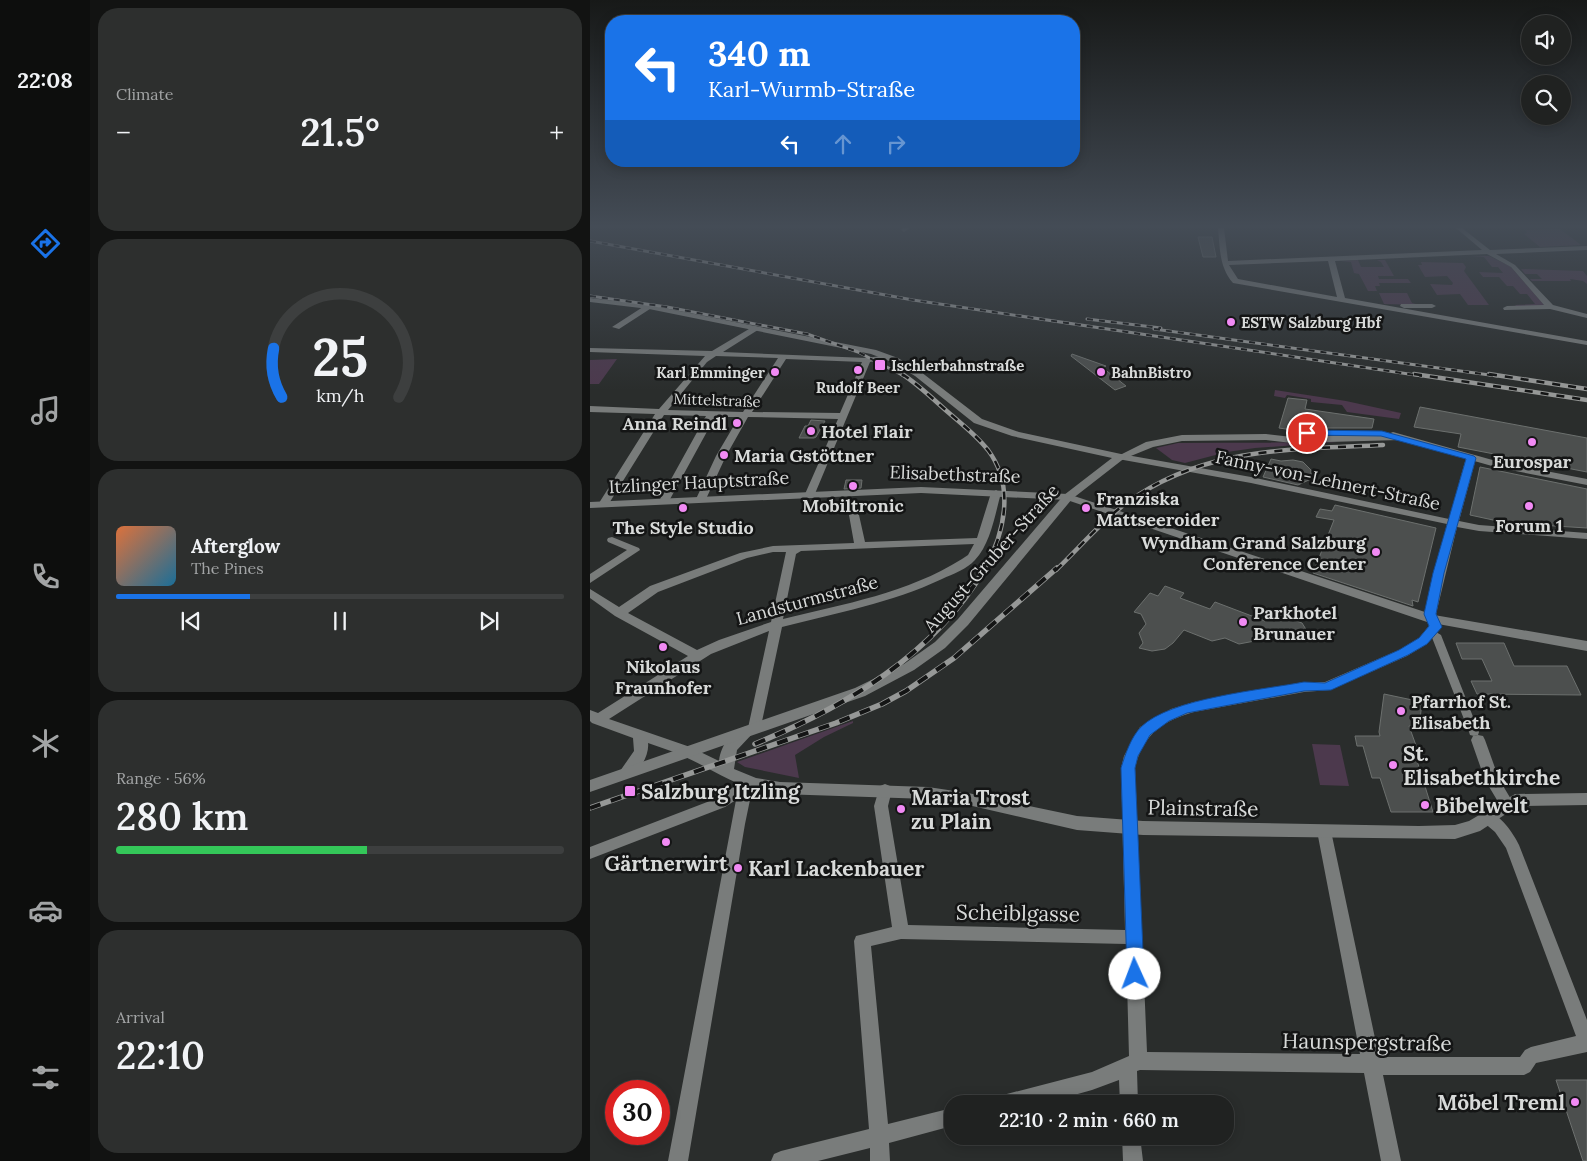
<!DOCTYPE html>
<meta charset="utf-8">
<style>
body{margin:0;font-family:Lora,serif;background:#2d2f2e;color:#f1f3f6;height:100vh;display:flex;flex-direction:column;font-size:19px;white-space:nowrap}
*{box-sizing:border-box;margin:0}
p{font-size:16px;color:#a2a4a5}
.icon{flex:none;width:28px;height:28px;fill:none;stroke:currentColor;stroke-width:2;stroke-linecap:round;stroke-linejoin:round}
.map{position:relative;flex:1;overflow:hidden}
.sheet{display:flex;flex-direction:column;gap:8px;padding:8px;background:#121312;width:500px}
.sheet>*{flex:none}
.guide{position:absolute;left:15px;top:15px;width:475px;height:152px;border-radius:20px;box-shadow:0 2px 12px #0003,0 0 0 1px #3d3f3f;background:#1a73e8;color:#fff;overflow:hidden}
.buttons{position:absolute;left:931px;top:15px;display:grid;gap:10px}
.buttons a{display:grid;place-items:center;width:50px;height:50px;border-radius:50%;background:#202221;box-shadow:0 2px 12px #0003,0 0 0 1px #3d3f3f;font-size:25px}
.speed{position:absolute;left:15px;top:1080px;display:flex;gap:10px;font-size:25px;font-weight:700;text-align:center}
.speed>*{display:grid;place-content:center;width:65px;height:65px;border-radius:50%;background:#202221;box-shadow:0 2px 12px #0003,0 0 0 1px #3d3f3f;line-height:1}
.speed .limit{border:8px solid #d22;background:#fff;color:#111}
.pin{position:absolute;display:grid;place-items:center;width:42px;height:42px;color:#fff;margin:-21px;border:2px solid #fff;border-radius:50%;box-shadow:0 1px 5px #0007}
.me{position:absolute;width:55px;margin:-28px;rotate:358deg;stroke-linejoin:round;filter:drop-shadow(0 0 4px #0008)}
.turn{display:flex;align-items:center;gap:18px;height:105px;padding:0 20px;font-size:22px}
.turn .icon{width:65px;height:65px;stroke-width:2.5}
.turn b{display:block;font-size:35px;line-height:42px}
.lanes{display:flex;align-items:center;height:48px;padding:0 20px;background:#0003;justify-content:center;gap:25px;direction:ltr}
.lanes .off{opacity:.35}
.big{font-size:38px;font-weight:600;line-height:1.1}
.sheet .widget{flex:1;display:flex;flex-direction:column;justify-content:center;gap:8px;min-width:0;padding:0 18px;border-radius:20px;background:#2d2f2e}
.sheet .dial{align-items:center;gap:0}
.dial svg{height:130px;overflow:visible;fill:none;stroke:#3d3f3f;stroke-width:7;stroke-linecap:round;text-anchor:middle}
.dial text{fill:#f1f3f6;stroke:none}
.song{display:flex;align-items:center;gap:15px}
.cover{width:60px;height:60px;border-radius:8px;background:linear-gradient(135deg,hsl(20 70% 55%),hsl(200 70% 35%))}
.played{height:5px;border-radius:2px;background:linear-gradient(90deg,#1a73e8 30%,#3d3f3f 30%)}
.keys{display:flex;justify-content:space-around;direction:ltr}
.heat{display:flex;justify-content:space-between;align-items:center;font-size:28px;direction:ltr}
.charge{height:8px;border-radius:4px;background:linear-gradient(90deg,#34c759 56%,#3d3f3f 0)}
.trip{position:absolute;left:354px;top:1095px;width:290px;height:50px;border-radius:20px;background:#202221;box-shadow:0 2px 12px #0003,0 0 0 1px #3d3f3f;font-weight:600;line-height:50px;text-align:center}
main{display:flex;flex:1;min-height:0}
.tabs{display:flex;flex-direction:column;width:90px;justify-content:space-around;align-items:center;background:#0d0e0d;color:#a2a4a5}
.tabs .icon{width:35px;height:35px}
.tabs .selected{color:#1a73e8}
.tabs b{font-size:22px;color:#f1f3f6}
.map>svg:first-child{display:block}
.green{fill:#4c394d}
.building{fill:#4c4f4e;stroke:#6c706e}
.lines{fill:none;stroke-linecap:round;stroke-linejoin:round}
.pedestrian{fill:#797c7b;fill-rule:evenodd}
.minor{fill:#797c7b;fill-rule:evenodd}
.tertiary{fill:#797c7b;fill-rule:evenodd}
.secondary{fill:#797c7b;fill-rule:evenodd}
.rail-far2-casing{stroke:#969897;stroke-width:3}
.rail-far1-casing{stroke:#969897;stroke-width:4.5}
.rail-casing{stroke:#969897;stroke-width:5.5}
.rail-far2{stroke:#141515;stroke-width:2;stroke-dasharray:6;stroke-linecap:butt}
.rail-far1{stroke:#141515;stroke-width:2.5;stroke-dasharray:8;stroke-linecap:butt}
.rail{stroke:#141515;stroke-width:4;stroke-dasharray:11;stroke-linecap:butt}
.route{fill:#1a73e8;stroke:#114b97}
.poi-dot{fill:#f18af4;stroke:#141515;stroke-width:2}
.labels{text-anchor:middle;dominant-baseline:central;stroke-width:5;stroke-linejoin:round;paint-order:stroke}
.far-poi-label{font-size:15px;font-weight:bold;fill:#d8dad9;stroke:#141515;text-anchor:start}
.far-street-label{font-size:15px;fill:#d8dad9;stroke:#141515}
.poi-label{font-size:18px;font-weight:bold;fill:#d8dad9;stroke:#141515;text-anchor:start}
.street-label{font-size:18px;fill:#d8dad9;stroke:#141515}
.near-poi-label{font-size:21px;font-weight:bold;fill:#d8dad9;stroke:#141515;text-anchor:start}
.near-street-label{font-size:21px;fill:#d8dad9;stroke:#141515}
</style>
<main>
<nav class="tabs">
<b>22:08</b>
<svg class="icon selected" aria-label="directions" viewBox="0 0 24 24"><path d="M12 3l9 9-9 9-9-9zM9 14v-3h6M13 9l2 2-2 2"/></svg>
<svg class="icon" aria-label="music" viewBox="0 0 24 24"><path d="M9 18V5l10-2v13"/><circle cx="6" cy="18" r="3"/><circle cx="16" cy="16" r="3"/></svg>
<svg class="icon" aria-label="phone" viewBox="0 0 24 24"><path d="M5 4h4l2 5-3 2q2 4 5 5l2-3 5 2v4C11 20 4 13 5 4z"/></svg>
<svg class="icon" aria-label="climate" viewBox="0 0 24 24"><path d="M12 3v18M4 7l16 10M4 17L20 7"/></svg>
<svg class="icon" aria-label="car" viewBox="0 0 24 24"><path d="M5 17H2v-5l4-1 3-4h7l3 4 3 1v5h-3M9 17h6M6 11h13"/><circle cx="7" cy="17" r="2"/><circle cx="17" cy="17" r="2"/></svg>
<svg class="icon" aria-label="filters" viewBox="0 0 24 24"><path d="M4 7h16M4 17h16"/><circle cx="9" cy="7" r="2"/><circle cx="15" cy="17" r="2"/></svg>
</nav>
<section class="sheet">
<div class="widget"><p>Climate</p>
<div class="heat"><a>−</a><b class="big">21.5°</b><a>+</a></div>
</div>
<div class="widget dial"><svg viewBox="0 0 100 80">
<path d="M14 69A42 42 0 1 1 86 69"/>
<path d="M14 69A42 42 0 0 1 9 39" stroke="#1a73e8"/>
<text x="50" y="56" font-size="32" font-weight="700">25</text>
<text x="50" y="72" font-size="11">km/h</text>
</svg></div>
<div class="widget">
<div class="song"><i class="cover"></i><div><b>Afterglow</b><p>The Pines</p></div></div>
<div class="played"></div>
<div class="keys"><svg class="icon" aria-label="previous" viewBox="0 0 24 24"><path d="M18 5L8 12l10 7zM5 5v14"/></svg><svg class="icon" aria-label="pause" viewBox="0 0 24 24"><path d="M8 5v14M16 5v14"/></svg><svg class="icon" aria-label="next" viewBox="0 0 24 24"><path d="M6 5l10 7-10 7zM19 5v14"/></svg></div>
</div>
<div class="widget"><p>Range · 56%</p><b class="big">280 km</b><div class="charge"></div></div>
<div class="widget"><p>Arrival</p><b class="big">22:10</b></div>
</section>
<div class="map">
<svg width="997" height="1161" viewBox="0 0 997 1161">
<rect width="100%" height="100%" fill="#2a2d2c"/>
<path class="green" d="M970,229L991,245L950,247L934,234L937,233L935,230Z
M881,256H899L920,266L955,306L927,307L925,305L945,304L937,294H930L923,286H917L909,277H893L889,272L913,273L908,267H902L894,257Z
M768,260L771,267H794L791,262L787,260H795L804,276H788L789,279H818L821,283H789L790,286H785L787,291H778L769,274L764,273L761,262L751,261Z
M831,262L873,263L876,267L874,271L899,305H878L870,294L847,295L840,284L862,285L863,283L857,276L835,277L828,265H832Z
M931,269L993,271L997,276V284L993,281L980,279L981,281H942L940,279H952L947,274H935Z
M789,293H817L822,303L830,305L794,304Z
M27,359L9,384H0V360Z
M685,390L756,401L811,413L809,419L757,412L752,405L721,402V399L697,395L695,398L684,396Z
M747,442L665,448L637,452L595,463L582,460L566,448L588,443Z
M263,721V723L234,737L205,755L209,778L155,767L147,762Z
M722,744L750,745L759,786L730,785Z"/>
<path class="building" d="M608,237H622L626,257H613Z
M482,354L516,366L513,368L536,386L525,390L481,356Z
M698,398L717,400L715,409L784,419L782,428H710L709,431L689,428Z
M830,407L997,438V472L868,447L871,434L824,427Z
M221,420L235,421L226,437L224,438H209L215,426H218Z
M681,459L691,461L703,460L713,462L721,470V479L708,485L673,477Z
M890,467L997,489V528L917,523L880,515Z
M256,480H272L271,488L254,489Z
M745,505L846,528L828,602L822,600L823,606L723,573L744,520L726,517L730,509L742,511Z
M575,586L594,593L590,598L620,609L625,602L675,621L677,618L681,620L683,617L688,618L690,615L712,623L717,631L649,644L635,638L622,641L594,630L583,643L575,649L562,651L549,648L553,643L549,633L556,624L551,614L544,612L560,593L568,596Z
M866,643H914L924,666H977L991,695L887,694L881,681H902L892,659H872Z
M794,694L832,702L829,728L819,726L828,751H824L843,812H801L790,778H782L773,746H767L765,736H790L789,732Z
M966,1080H997V1161H993Z"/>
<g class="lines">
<path class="pedestrian" d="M846,632L851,635L889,732L888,735L884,736L880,735L879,732L841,635Z"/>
<path class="minor" d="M313,228H320L314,232L311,230Z
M628,228H634L638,261L892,250L866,228H872L900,250L997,246V250L906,254L925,265L963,305L997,314V318L960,309L914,310L913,308L917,306L954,305L921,267L897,254L745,261L755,298L997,341V345L643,283C629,267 630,248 628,228ZM738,261L747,297L648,279L639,265Z
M811,304H842L846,306L842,308H814L810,306Z
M56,305L63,307L29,329L22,327Z
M164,326L171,328L133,352L277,358L297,355L301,357L297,359L280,362L224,496L220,497L215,494L248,419L158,417L136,456L116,499L111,502L106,499L126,456L149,417H125L79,501L74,504L69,501L116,416L74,415L18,505H10L9,503L65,414L0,412V406L69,409L115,356L0,352V348L122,351ZM126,356L188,358L153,412L78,410L117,362ZM196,359L272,362L250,413L162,412Z
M531,454L661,477L859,519L876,458L881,455L886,458L869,521L889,525L997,533V539L889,531L867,527L846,614L851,627L837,644L817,656L740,690L714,692L604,712C572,721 553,735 545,768L557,1052L770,1054L727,831L729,827L734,825L739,827L741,831L789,1057H930L935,1050L941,1047L986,1036L916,848L905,832L892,821L890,817L892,813C907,808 923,833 929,845L997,1020V1052L946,1063L940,1072L934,1075H793L811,1161H791L774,1073L550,1070L547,1071L548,1104H530L529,1080L502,1090L452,1104H404L406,1097L413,1095L502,1072L539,1056L536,944L311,939L281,946L298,1124L362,1108V1126L299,1143L300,1161H280V1148L228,1161H181L184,1154L191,1151L279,1129L264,941L266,936L302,927L284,806L290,786L295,784L300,786L302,790L298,806L318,925L535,930L531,768L534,756L550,727L581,709L604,702L714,682H735L809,650L829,638L839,626L834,614L857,524L661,483L528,459L526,457Z
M406,490L411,493C405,514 401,543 385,560C377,569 363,574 352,579C301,603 246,613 192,627L170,731L165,733L160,731L158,728L179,631L121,654L19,719L103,748L105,752L103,756L98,757L58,743C60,756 45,783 30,778L28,774L44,751L43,738L2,723L0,721V710L8,713L98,656L25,616L0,598V589L29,607L60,586L150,553L183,546L264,543L259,515L264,512L269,515L275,542L387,538L401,493ZM384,544L378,555L372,559C318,593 254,604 193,619L206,554L211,551ZM183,552H196L181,622L129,640L107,650L38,613L68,592L157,558Z
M22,537L49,548L50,550L0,583V574L37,550L18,542L17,540L18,538Z
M888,735L893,736L895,740L909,779L925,806L923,810L918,812L913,810L895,780L881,740L883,736Z
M159,777L164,779L166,783L161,795L155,824L98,1161H78L146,800L135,807L0,859V847L125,799Z
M532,1136H550L553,1161H533Z"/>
<path class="tertiary" d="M803,432L906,461L907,463L902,466L810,440L702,443L676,440L592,441L563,447L531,460L526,457L556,442L592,435L676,434L702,437L798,434Z
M914,463L997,479V485L910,468L909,466L910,464Z
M331,487L478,494L844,615L997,641V651L837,622L477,500L331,493L0,508V502Z
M157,726L162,728L164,732L147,750L144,769L166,778L190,782L338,787L378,793L487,816L553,821L829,826L865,825L879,821L925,794L997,793V805L928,806L890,831L865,839L553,835L487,830L378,805L338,799L190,794C149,790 129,772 93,756L90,752L93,748L98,746L129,761C131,745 141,731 157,726Z"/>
<path class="secondary" d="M0,298L59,305L286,350L308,358L331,372L392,419L429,432L531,454L536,457L482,499L378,625L355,648L324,670L275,696L0,792V780L265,688L314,664L345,642L368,619L474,495L522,458L422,436L384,423L325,376L302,362L281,354L59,309L0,302Z"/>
<g class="rail-far2-casing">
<path id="rail-far2" d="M0,241L323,300L832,376
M0,296L77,307L217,334L268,352L314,376
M497,319L571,328
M564,329L907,376"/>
</g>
<g class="rail-far1-casing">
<path id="rail-far1" d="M312,374C329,385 344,400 359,413C373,425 387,436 398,450C425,486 415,533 394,570
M824,374L997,400
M899,374L997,389
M466,570C488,549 511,522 535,504C614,446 700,450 793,445"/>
</g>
<g class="rail-casing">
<path id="rail" d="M165,744C254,707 345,655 395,568
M0,808L246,723L292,704L316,691L364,658L467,568"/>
</g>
<use href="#rail-far2" class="rail-far2"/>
<use href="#rail-far1" class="rail-far1"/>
<use href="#rail" class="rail"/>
</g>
<linearGradient id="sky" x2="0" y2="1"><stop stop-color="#171918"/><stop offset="0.58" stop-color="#444c56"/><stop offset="1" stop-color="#444c56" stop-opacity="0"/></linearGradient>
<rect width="997" height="390" fill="url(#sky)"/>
<path class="route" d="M717,430L792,431L884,456L886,458L854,573L846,614L852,627L837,644L818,655L741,690L714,691L597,713L579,721L560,735L548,756L545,768L554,974L551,980L545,982L539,980L537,974L531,768C535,755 541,737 551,727C580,698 672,690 714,682L735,683L809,650L829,638L839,626L834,614L843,573L876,459L791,436L714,435L712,433Z"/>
<g class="poi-dot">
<circle cx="641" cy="322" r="5"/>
<rect x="284" y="359" width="12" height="12" rx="2.5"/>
<circle cx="268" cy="370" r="5"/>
<circle cx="185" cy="372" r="5"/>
<circle cx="511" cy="372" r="5"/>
<circle cx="147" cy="423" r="5"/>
<circle cx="221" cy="431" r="5"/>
<circle cx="942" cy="442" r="5"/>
<circle cx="134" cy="455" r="5"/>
<circle cx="263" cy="486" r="5"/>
<circle cx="939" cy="506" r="5"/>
<circle cx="93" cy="508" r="5"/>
<circle cx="496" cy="508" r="5"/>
<circle cx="786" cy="552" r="5"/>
<circle cx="653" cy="622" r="5"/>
<circle cx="73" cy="647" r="5"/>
<circle cx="811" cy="711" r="5"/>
<circle cx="803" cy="765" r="5"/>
<rect x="34" y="785" width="12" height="12" rx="2.5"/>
<circle cx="835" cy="805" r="5"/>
<circle cx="311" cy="809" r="5"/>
<circle cx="76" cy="842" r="5"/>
<circle cx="148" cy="868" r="5"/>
<circle cx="985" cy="1102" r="5"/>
</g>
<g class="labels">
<g class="far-poi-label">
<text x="651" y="322">ESTW Salzburg Hbf</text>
<text x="301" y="365">Ischlerbahnstraße</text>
<text x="175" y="372" text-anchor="end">Karl Emminger</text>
<text x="521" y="372">BahnBistro</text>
<text x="268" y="387" text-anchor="middle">Rudolf Beer</text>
</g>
<g class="far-street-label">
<text transform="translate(127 400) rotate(2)">Mittelstraße</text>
</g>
<g class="poi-label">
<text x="137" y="423" text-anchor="end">Anna Reindl</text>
<text x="231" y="431">Hotel Flair</text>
<text x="144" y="455">Maria Gstöttner</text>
<text x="942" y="461" text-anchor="middle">Eurospar</text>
<text x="506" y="498">Franziska<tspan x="506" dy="21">Mattseeroider</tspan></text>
<text x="263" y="505" text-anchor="middle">Mobiltronic</text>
<text x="939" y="525" text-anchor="middle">Forum 1</text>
<text x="93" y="527" text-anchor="middle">The Style Studio</text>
<text x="776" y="542" text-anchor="end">Wyndham Grand Salzburg<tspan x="776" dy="21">Conference Center</tspan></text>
<text x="663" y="612">Parkhotel<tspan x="663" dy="21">Brunauer</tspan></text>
<text x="73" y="666" text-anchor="middle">Nikolaus<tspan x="73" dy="21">Fraunhofer</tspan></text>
<text x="821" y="701">Pfarrhof St.<tspan x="821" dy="21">Elisabeth</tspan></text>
</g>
<g class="street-label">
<text transform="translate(365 474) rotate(2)">Elisabethstraße</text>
<text transform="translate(738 480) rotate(12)">Fanny-von-Lehnert-Straße</text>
<text transform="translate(109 482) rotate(-3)">Itzlinger Hauptstraße</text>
<text transform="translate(401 558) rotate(-48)">August-Gruber-Straße</text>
<text transform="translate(217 600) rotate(-15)">Landsturmstraße</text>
</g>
<g class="near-poi-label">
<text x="813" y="753">St.<tspan x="813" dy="24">Elisabethkirche</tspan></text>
<text x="51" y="791">Salzburg Itzling</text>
<text x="321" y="797">Maria Trost<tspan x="321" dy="24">zu Plain</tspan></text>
<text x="845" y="805">Bibelwelt</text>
<text x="76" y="863" text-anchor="middle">Gärtnerwirt</text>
<text x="158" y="868">Karl Lackenbauer</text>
<text x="975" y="1102" text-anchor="end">Möbel Treml</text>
</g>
<g class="near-street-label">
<text transform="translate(613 808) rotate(1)">Plainstraße</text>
<text transform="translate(428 913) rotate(1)">Scheiblgasse</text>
<text transform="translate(777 1042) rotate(1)">Haunspergstraße</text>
</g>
</g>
</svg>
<div class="buttons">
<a><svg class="icon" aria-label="sound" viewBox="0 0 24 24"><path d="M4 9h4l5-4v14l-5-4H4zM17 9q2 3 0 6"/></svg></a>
<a><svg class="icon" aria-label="search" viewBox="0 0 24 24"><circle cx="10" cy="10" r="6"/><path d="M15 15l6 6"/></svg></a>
</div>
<div class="speed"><div class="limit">30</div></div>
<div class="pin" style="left:717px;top:433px;background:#d93025"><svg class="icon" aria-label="arrive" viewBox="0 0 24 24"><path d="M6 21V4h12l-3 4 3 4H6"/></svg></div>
<svg class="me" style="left:545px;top:974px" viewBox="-20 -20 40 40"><circle r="19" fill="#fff"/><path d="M0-13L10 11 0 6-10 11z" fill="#1a73e8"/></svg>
<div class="trip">22:10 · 2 min · 660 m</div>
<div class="guide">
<div class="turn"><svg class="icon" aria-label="left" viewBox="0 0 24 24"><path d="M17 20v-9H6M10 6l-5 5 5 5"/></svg><div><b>340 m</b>Karl-Wurmb-Straße</div></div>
<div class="lanes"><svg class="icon" aria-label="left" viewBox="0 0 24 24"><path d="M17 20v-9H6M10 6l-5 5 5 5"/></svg><svg class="icon off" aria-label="ahead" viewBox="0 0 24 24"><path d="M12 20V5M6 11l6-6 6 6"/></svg><svg class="icon off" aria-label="right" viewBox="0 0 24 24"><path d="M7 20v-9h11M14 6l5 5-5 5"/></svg></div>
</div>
</div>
</main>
